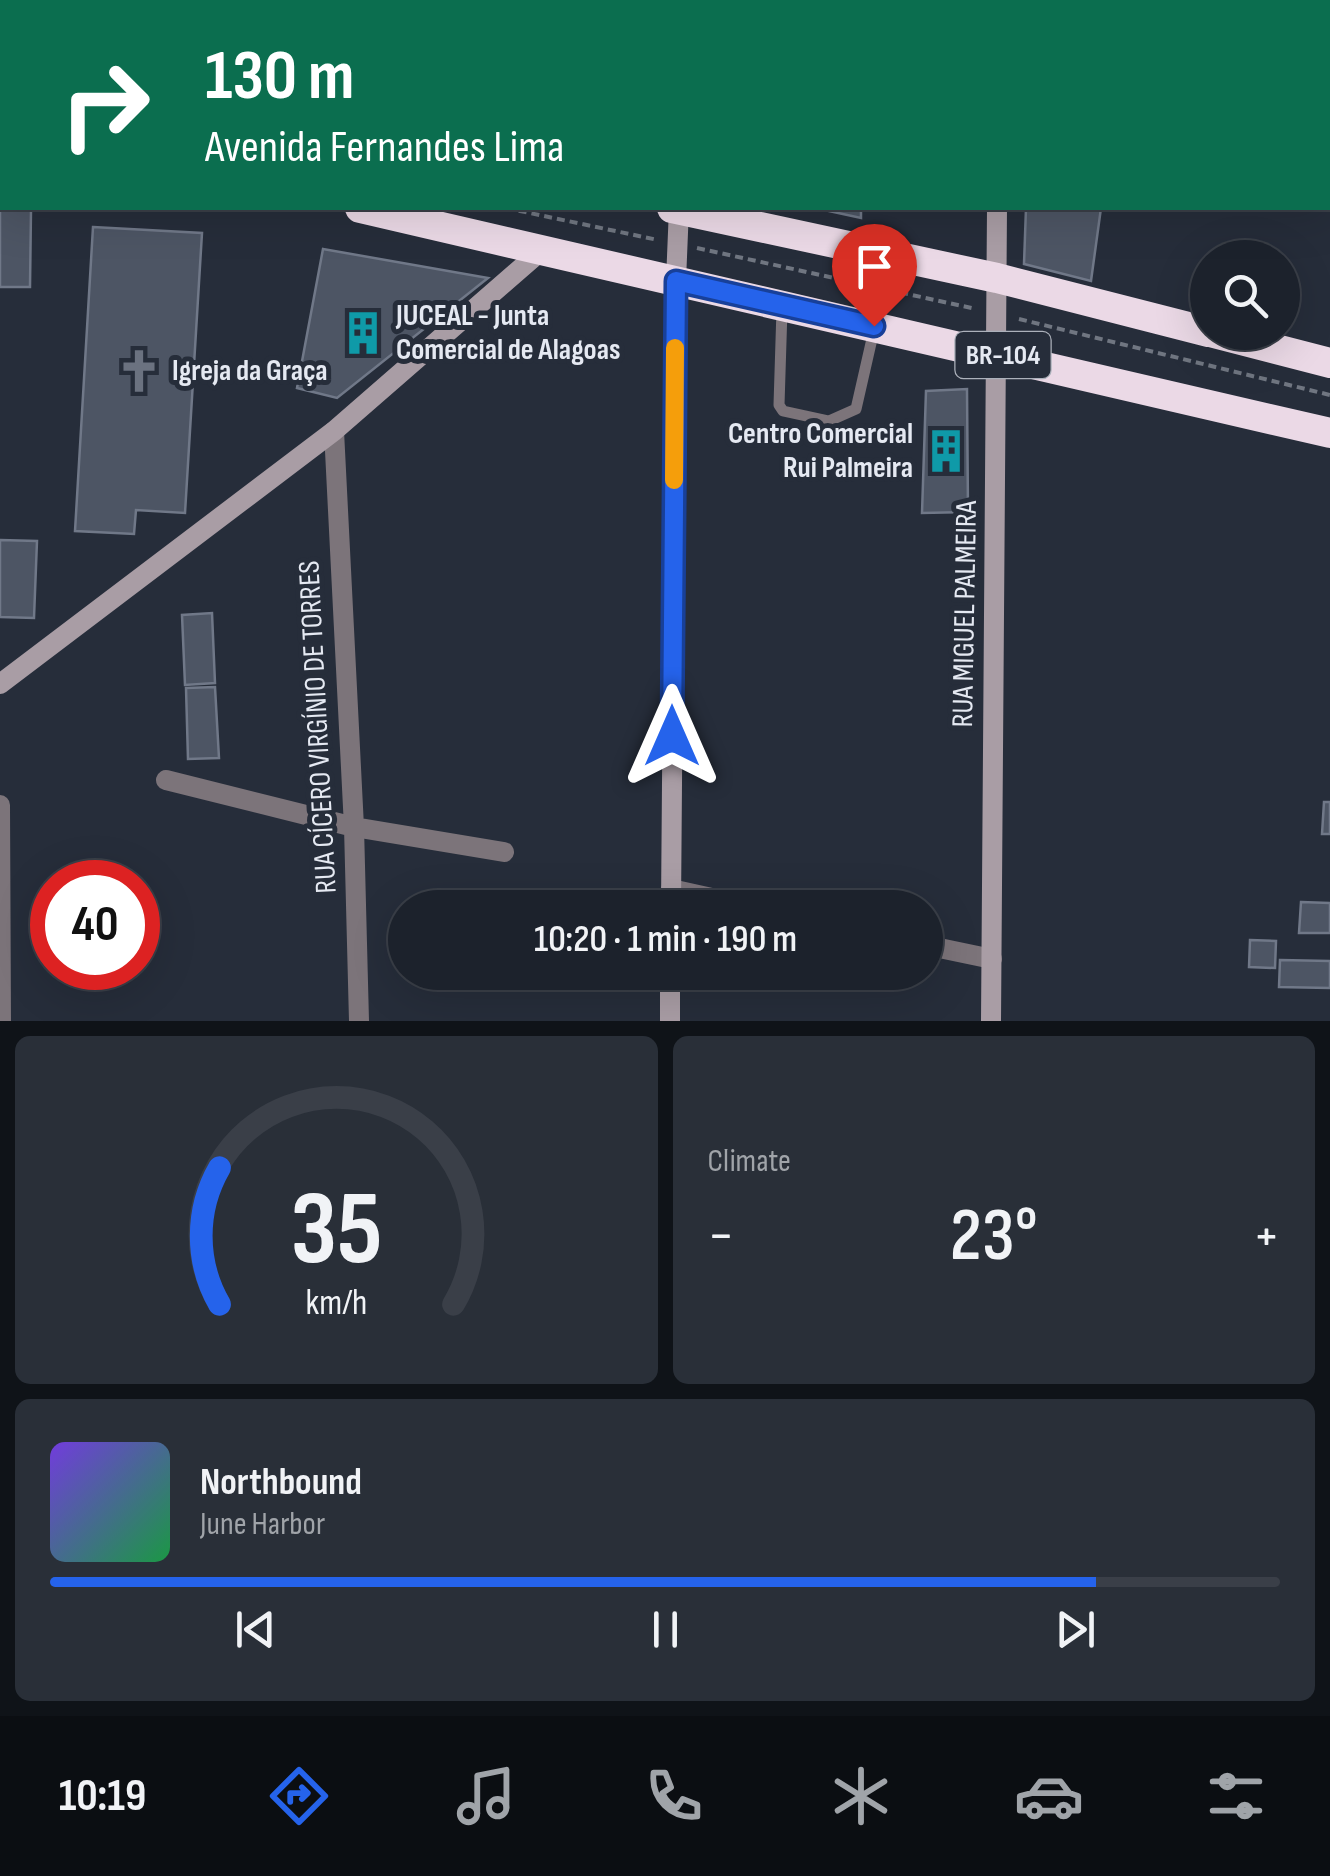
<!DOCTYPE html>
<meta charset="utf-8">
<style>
body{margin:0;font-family:"Sofia Sans Condensed",sans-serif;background:#292f38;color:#f1f3f6;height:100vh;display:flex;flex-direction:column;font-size:38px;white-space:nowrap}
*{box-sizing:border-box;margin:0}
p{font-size:32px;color:#a0a4a9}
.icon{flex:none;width:55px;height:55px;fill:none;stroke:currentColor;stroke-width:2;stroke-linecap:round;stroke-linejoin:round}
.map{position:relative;height:1021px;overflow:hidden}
.panel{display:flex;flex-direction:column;gap:15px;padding:15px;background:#0f1318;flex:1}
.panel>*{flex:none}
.hud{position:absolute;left:0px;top:0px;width:1330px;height:210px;box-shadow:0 10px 40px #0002,0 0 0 2px #3a3f48;background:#0b6e4f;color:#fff;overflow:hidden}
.buttons{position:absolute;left:1190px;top:240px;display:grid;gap:20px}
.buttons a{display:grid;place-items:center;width:110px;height:110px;border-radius:50%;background:#1c222c;box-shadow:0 10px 40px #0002,0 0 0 2px #3a3f48;font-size:50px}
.speed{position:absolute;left:30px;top:860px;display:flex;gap:20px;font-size:50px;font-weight:700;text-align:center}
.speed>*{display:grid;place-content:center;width:130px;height:130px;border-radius:50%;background:#1c222c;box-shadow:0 10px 40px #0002,0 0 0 2px #3a3f48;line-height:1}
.speed .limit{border:15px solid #d22;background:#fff;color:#111}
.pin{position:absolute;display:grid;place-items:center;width:85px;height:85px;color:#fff;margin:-102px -42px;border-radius:50% 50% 50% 0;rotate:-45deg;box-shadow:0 0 10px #0007}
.pin .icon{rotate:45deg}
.me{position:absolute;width:110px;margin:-55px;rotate:0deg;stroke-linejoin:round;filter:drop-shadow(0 0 8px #0008)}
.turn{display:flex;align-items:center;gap:35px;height:210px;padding:0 40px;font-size:45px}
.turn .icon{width:130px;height:130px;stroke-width:2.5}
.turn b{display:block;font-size:70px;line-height:85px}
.big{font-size:75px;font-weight:600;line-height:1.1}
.panel .card{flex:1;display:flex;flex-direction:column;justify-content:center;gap:15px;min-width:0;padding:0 35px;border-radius:15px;background:#292f38}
.panel .dial{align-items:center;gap:0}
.dial svg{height:260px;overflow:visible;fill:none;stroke:#3a3f48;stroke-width:7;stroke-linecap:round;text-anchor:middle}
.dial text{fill:#f1f3f6;stroke:none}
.song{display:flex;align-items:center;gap:30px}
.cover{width:120px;height:120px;border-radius:15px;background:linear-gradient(135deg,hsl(260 70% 55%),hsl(140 70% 35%))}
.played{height:10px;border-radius:5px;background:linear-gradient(90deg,#2563eb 85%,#3a3f48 85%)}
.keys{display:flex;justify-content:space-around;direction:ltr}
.heat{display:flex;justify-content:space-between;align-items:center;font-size:55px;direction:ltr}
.panel .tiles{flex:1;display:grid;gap:15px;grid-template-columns:1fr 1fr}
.card:last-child{grid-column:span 2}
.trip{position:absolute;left:388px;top:890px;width:555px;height:100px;border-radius:50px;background:#1c222c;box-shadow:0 10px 40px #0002,0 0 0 2px #3a3f48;font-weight:600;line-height:100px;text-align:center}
.tab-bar{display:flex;height:160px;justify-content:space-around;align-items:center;background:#0b0e12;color:#a0a4a9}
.tab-bar .icon{width:70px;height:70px}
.tab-bar .current{color:#2563eb}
.tab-bar b{font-size:45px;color:#f1f3f6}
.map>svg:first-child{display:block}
.building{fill:#4d5564;stroke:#707888;stroke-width:2.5}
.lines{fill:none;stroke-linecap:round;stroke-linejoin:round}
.path{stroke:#707681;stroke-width:4;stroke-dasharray:8 5;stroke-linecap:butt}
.lane{stroke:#7c747a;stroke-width:11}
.street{stroke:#7c747a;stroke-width:20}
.secondary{stroke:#a99da5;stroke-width:20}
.highway{stroke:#ebd9e6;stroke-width:30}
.route-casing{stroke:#184099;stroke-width:25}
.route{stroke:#2563eb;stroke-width:18}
.slow{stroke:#f59e0b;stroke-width:18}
.labels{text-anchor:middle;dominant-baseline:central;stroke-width:10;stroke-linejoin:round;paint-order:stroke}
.shield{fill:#262d3a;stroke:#acb1bb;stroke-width:2.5}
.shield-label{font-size:28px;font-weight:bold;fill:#e5e9f2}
.poi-label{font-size:30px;font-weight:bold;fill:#e5e9f2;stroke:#262d3a;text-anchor:start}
.street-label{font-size:30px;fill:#e5e9f2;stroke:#262d3a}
</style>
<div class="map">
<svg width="1330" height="1021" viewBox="0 0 1330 1021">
<rect width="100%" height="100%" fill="#262d3a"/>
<path class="building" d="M815,208H861V218Z
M1026,208H1101L1091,281L1024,264Z
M0,210H31L30,287H0Z
M93,227L202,233L185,513L136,510L134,534L75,531Z
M323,249L488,278L337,398L297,388Z
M967,389L968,512L922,513L926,391Z
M0,540L37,541L34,618L0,617Z
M212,613L215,683L185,685L182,615Z
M215,687L219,758L188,759L186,688Z
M1324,802H1330V834H1322Z
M1301,902L1330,903V933H1299Z
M1250,940L1276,941L1275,968L1249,967Z
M1280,960L1330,961V988L1279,987Z"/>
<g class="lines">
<path class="path" d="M506,208L658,240
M697,248L976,309
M1019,319L1330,395"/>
<path class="lane" d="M23,2L24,0
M0,12L2,0
M782,309L779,405L783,411L829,421L856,409L874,330"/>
<path class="street" d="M334,431L354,827L359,1021
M166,780L354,827L504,852
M0,805L1,1021
M671,889L757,908
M925,945L992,959"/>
<path class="secondary" d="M681,2V0
M997,2V0
M0,684L334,431L542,250
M671,908L676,281L679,208
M670,1021V972
M991,1021L997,208"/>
<path class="highway" d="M0,61L2,62
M0,124H2
M360,208L1330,433
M672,208L997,278L1208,332
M1210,332L1330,363"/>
</g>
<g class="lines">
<g class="route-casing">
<path id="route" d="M672,736L676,281L874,326"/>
</g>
<use href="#route" class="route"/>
<path class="slow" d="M674,480L675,348"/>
</g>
<defs>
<g id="building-bare" transform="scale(3.45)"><path d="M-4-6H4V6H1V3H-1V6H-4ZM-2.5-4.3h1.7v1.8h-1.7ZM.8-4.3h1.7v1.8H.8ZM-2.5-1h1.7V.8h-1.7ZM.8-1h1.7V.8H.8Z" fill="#0f9aa8" stroke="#262d3a" stroke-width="2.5" paint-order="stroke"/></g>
<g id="church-bare" transform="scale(3.45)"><path d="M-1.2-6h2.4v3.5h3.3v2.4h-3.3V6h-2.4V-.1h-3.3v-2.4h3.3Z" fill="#6b7280" stroke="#262d3a" stroke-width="2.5" paint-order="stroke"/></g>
</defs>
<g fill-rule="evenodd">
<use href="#building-bare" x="363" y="333"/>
<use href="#church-bare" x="139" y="371"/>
<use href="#building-bare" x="946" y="451"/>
</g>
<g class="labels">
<rect class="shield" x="955.5" y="332" width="95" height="46" rx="8"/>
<g class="shield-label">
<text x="1003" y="355">BR-104</text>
</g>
<g class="poi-label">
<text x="396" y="316">JUCEAL - Junta<tspan x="396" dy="34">Comercial de Alagoas</tspan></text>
<text x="172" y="371">Igreja da Graça</text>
<text x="913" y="434" text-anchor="end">Centro Comercial<tspan x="913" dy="34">Rui Palmeira</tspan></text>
</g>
<g class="street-label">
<text transform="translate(965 614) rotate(-89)">RUA MIGUEL PALMEIRA</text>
<text transform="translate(318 727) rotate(-93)">RUA CÍCERO VIRGÍNIO DE TORRES</text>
</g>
</g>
</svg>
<div class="buttons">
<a><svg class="icon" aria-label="search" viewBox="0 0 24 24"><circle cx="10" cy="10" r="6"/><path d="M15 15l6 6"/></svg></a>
</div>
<div class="speed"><div class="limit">40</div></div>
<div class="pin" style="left:874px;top:326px;background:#d93025"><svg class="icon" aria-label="arrive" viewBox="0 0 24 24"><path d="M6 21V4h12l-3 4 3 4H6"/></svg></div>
<svg class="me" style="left:672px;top:736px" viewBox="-20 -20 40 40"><path d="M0-17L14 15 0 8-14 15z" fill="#2563eb" stroke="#fff" stroke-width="4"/></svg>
<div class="trip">10:20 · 1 min · 190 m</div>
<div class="hud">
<div class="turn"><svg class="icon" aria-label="right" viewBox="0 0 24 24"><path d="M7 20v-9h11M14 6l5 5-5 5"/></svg><div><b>130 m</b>Avenida Fernandes Lima</div></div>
</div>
</div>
<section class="panel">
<div class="tiles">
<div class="card dial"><svg viewBox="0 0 100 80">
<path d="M14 69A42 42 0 1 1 86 69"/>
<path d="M14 69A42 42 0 0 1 14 27" stroke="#2563eb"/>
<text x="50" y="56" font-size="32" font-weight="700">35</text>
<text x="50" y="72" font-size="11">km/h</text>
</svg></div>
<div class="card"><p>Climate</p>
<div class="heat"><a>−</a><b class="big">23°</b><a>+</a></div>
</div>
<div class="card">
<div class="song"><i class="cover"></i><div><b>Northbound</b><p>June Harbor</p></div></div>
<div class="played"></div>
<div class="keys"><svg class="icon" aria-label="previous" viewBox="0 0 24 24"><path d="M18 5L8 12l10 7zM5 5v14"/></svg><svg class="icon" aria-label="pause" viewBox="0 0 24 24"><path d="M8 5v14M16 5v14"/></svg><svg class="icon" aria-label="next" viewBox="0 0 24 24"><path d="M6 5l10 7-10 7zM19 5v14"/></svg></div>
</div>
</div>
</section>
<nav class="tab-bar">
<b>10:19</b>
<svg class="icon current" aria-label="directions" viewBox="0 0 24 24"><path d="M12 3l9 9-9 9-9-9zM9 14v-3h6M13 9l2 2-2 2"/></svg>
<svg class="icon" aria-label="music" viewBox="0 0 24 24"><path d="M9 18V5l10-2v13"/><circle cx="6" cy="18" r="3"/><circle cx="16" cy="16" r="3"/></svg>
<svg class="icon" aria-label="phone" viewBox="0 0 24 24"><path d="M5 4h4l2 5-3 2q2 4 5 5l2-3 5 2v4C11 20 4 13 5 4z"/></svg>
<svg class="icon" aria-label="climate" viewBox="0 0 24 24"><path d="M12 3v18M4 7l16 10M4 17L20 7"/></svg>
<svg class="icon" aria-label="car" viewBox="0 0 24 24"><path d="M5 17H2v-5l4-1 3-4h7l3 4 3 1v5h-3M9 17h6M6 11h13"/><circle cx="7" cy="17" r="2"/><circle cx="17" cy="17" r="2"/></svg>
<svg class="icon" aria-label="filters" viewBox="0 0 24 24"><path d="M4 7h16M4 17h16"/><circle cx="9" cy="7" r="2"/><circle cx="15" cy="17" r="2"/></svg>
</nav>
